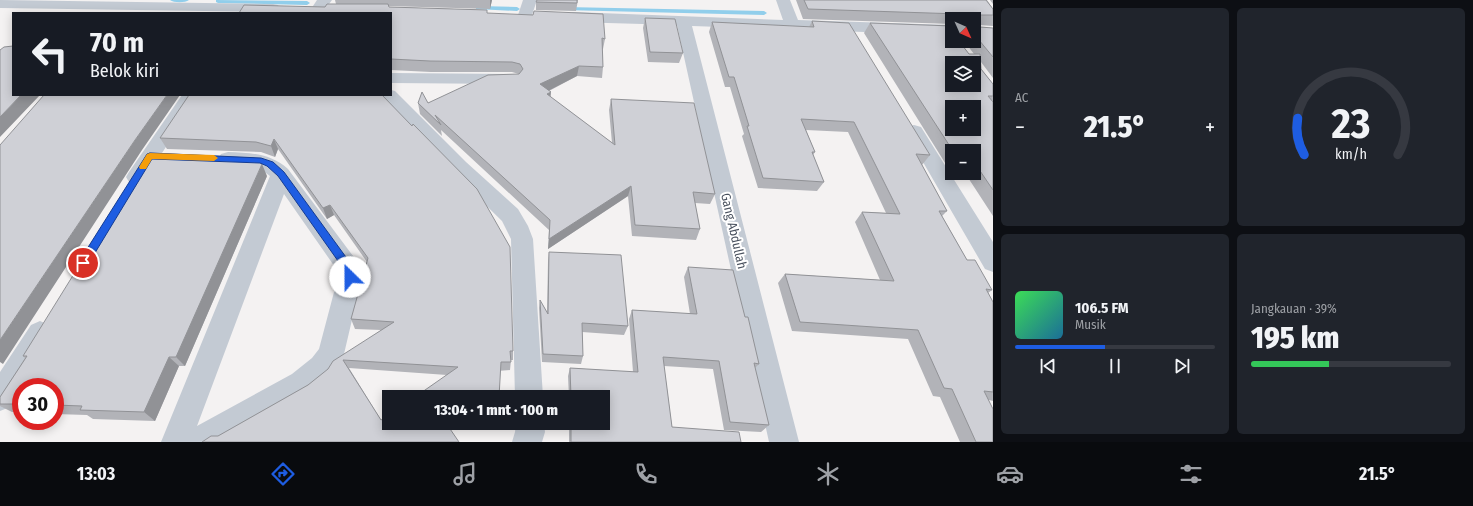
<!DOCTYPE html>
<html lang="id">
<meta charset="utf-8">
<style>
body{margin:0;font-family:"Fira Sans Condensed",sans-serif;background:#20242c;color:#f1f3f6;height:100vh;display:flex;flex-direction:column;font-size:15px;white-space:nowrap}
*{box-sizing:border-box;margin:0}
p{font-size:13px;color:#9ea1a6}
.icon{flex:none;width:22px;height:22px;fill:none;stroke:currentColor;stroke-width:2;stroke-linecap:round;stroke-linejoin:round}
.map{position:relative;flex:1;overflow:hidden}
.side{display:flex;flex-direction:column;gap:8px;padding:8px;background:#0d0f14;width:480px}
.side>*{flex:none}
.top-card{position:absolute;left:12px;top:12px;width:380px;height:84px;border-radius:0px;box-shadow:0 2px 10px #0003;background:#171b24;color:#f1f3f6;overflow:hidden}
.needle{width:26px;rotate:135deg}
.buttons{position:absolute;left:945px;top:12px;display:grid;gap:8px}
.buttons a{display:grid;place-items:center;width:36px;height:36px;border-radius:0px;background:#171b24;box-shadow:0 2px 10px #0003;font-size:20px}
.speed{position:absolute;left:12px;top:378px;display:flex;gap:8px;font-size:20px;font-weight:700;text-align:center}
.speed>*{display:grid;place-content:center;width:52px;height:52px;border-radius:50%;background:#171b24;box-shadow:0 2px 10px #0003;line-height:1}
.speed .limit{border:6px solid #d22;background:#fff;color:#111}
.pin{position:absolute;display:grid;place-items:center;width:34px;height:34px;color:#fff;margin:-17px;border:2px solid #fff;border-radius:50%;box-shadow:0 1px 4px #0007}
.me{position:absolute;width:44px;margin:-22px;rotate:337deg;stroke-linejoin:round;filter:drop-shadow(0 0 3px #0008)}
.turn{display:flex;align-items:center;gap:14px;height:84px;padding:0 12px;font-size:18px}
.turn .icon{width:52px;height:52px;stroke-width:2.5}
.turn b{display:block;font-size:28px;line-height:34px}
.big{font-size:30px;font-weight:800;line-height:1.1}
.side .widget{flex:1;display:flex;flex-direction:column;justify-content:center;gap:6px;min-width:0;padding:0 14px;border-radius:6px;background:#20242c}
.side .dial{align-items:center;gap:0}
.dial svg{height:104px;overflow:visible;fill:none;stroke:#363941;stroke-width:7;stroke-linecap:round;text-anchor:middle}
.dial text{fill:#f1f3f6;stroke:none}
.song{display:flex;align-items:center;gap:12px}
.cover{width:48px;height:48px;border-radius:6px;background:linear-gradient(135deg,hsl(130 70% 55%),hsl(200 70% 35%))}
.played{height:4px;border-radius:2px;background:linear-gradient(90deg,#1e5de2 45%,#363941 45%)}
.keys{display:flex;justify-content:space-around;direction:ltr}
.heat{display:flex;justify-content:space-between;align-items:center;font-size:22px;direction:ltr}
.charge{height:6px;border-radius:3px;background:linear-gradient(90deg,#34c759 39%,#363941 0)}
.side .tiles{flex:1;display:grid;gap:8px;grid-template-columns:repeat(2,1fr)}
.trip{position:absolute;left:382px;top:390px;width:228px;height:40px;border-radius:0px;background:#171b24;box-shadow:0 2px 10px #0003;font-weight:800;line-height:40px;text-align:center}
.menu{display:flex;height:64px;justify-content:space-around;align-items:center;background:#090b0e;color:#9ea1a6}
.menu .icon{width:28px;height:28px}
.menu .on{color:#1e5de2}
.menu b{font-size:18px;color:#f1f3f6}
main{display:flex;flex:1;min-height:0}
.map>svg:first-child{display:block}
.lines{fill:none;stroke-linecap:round;stroke-linejoin:round}
.stream{fill:#91ceeb;fill-rule:evenodd}
.minor{fill:#c3cad3;fill-rule:evenodd}
.wall{fill:#b2b3b8}
.shaded-wall{fill:#919296}
.building{fill:#cfd0d6;stroke:#919296;fill-rule:evenodd}
.route{fill:#1e5de2;stroke:#143c93}
.slow{fill:#f59e0b}
.labels{text-anchor:middle;dominant-baseline:central;stroke-width:4;stroke-linejoin:round;paint-order:stroke}
.street-label{font-size:13px;fill:#4a525f;stroke:#fff}
</style>
<main>
<div class="map">
<svg width="993" height="442" viewBox="0 0 993 442">
<rect width="100%" height="100%" fill="#f4f2f2"/>
<g class="lines">
<path class="stream" d="M170,0H189C185,3 174,3 170,0Z
M216,0L307,1L310,3L307,5L218,3L216,2Z
M478,6L517,7L520,9L517,11L476,9V7Z
M565,7L764,11L767,13L764,15L563,10L562,9Z"/>
<path class="minor" d="M0,0L273,4L278,5L280,8L278,11L273,12L0,8Z
M317,0H332L323,12H313L311,9Z
M523,0H537L531,18L526,20L521,18L518,15Z
M776,0H790L798,20L952,25V35L692,26L799,442H769L677,25L573,22L568,20L565,17L568,14L573,12L783,20Z
M391,73L510,74L516,75L519,79L516,83L510,84L391,83Z
M391,90L395,91L466,162L518,209L528,226L533,239L543,397H515L511,239L502,221L452,172L383,99L380,95H391Z
M182,95H200L143,182L136,184L129,182L126,177L129,172Z
M914,125L921,127L993,242V272L985,269L905,131L907,127Z
M228,152C251,153 270,153 288,169L356,260L362,277L344,354L332,376L312,392L225,442H161L270,176C254,162 240,169 221,164L218,159L221,154ZM284,194L337,270L338,277L319,349L312,358L292,374L197,426Z
M40,321L49,325L53,333L10,407L0,411V372L31,325Z
M516,423H544L545,432L542,442H512L515,432Z"/>
</g>
<path class="wall" d="M335,0H492L490,9L388,6L389,7L487,10V13L605,39L603,49H602L603,67L602,78L577,76L549,91L550,97L612,143L609,110L611,99L715,194L710,204L695,203L700,229L696,240L632,236L628,196L548,249L549,230L441,130L442,136L420,114L418,103H428L519,74L512,72H431L391,70V13L325,7L336,4Z
M578,0L576,11L536,10V2Z
M796,0H987L993,9V26L980,25V27L993,28V78L981,62V69L993,84V216L965,173H974V151H952V167L947,166L864,33L870,23L952,41L969,54H974L964,41H974V19H952V24L803,19Z
M990,0H993V4Z
M645,18L683,53L679,63L648,62L643,28Z
M812,21L930,155L922,165L947,211L942,216L967,260L992,290L988,293L993,302V401L989,400L993,442H960L940,397L933,396L908,339L792,331L778,283L785,274L880,280L855,222L862,212L886,213L848,132L806,130L815,152L813,155L824,182L817,191L758,188L742,136L744,134L730,87H725L709,32L712,22L809,27Z
M382,95L513,351V360H511L510,370L447,375L349,368L381,420L389,423L218,436L308,385L381,330L355,329L351,319L367,262L334,215L327,219L278,149L275,157L261,152L167,149L160,138Z
M267,176L185,366H179L155,421L93,419L87,415L55,414V387H21V412H12L0,406V397L25,358L23,356Z
M549,252L628,326L624,335L582,332L583,356L581,364L542,362L539,308L540,300L547,312L548,261Z
M688,267L745,317L759,364L755,368L769,425L761,432L724,430L713,369L664,366L672,427L741,442H569V423H603V397H569L568,376L570,368L633,372L629,319L632,310L690,314L684,277Z"/>
<path class="shaded-wall" d="M490,0H492L490,9Z
M579,66L577,76L540,95V84Z
M551,92L550,103L547,94Z
M21,95H40L0,137V117Z
M167,95H180L142,150L3,364L0,362V340L135,140Z
M274,139L278,149L275,157L271,146Z
M262,164L267,176L185,366L176,357Z
M631,186L628,196L548,249L549,239Z
M330,205L334,215L327,219L323,208Z
M169,357L179,366L155,421L144,412Z"/>
<path class="building" d="M537,0H577V3L536,2Z
M804,0H986L993,9V15H980V27L993,28V57L974,34V19H960V14L808,9Z
M327,4H388L389,7L487,10V13L533,15L534,11L603,14L605,39L602,38L603,67L579,66L540,84L551,92L547,94L615,145L611,99L694,103L715,194L693,192L700,229L635,225L631,186L549,239L550,220L435,115L441,125L418,103L422,92L428,103L488,75L519,74L523,69L520,64L512,62L430,61L391,59V13H239L244,5L325,7Z
M645,18L675,19L683,53L650,52Z
M812,21L849,23L930,155L916,154L947,211H939L967,260H975L992,290L986,289L993,302V392L984,391L993,409V442H976L952,389L944,388L918,330L800,322L785,274L894,281L862,212L900,214L854,122L801,119L815,152H812L824,182L763,178L747,126H749L734,77H729L712,22L814,27Z
M870,23L952,26V41H959L969,54H980L981,69L993,84V96H988L993,102V190L974,162V151H953ZM952,63H974V85H952ZM952,107H974V129H952Z
M13,46V95H21L0,117V50L4,47Z
M44,95H167L135,140L0,340V145Z
M189,95H382L412,126L413,124L477,189L510,247L513,351H510L511,362H501L499,397H415L458,367L343,360L381,420L389,415V423H446L459,442H202L211,436H218L308,385L328,369L333,361L394,322L351,319L368,258L330,205L323,208L274,139L271,146L256,142L160,138Z
M149,153L254,158L262,164L176,357H169L144,412L80,410L82,406L55,405V387H21V404H0V397L27,356H23Z
M549,252L621,255L628,326L582,323L583,356L543,354L540,300L548,314Z
M688,267L733,270L745,317H748L759,364L754,363L769,425L730,422L719,361L663,357L672,427L739,432L741,442H571V423H603V397H571L570,368L638,372L632,310L697,314Z"/>
<path class="route" d="M150,153L261,158L273,162L284,172L351,264L355,277L353,280L350,281L346,280L343,268L278,176L267,166L260,163L152,159L87,266H80L78,263L80,260L147,154Z"/>
<path class="slow" d="M150,153L214,155L218,158L214,161L152,159L146,169H140L139,167L147,154Z"/>
<g class="labels">
<g class="street-label">
<text transform="translate(734 231) rotate(77)">Gang Abdullah</text>
</g>
</g>
</svg>
<div class="buttons">
<a><svg class="needle" viewBox="-14 -14 28 28"><path d="M0-13l5 13h-10z" fill="#e53935"/><path d="M0 13l5-13h-10z" fill="#9ea1a6"/></svg></a>
<a><svg class="icon" aria-label="layers" viewBox="0 0 24 24"><path d="M12 4l9 5-9 5-9-5zM3 14l9 5 9-5"/></svg></a>
<a>+</a>
<a>−</a>
</div>
<div class="speed"><div class="limit">30</div></div>
<div class="pin" style="left:83px;top:263px;background:#d93025"><svg class="icon" aria-label="arrive" viewBox="0 0 24 24"><path d="M6 21V4h12l-3 4 3 4H6"/></svg></div>
<svg class="me" style="left:350px;top:277px" viewBox="-20 -20 40 40"><circle r="19" fill="#fff"/><path d="M0-13L10 11 0 6-10 11z" fill="#1e5de2"/></svg>
<div class="trip">13:04 · 1 mnt · 100 m</div>
<div class="top-card">
<div class="turn"><svg class="icon" aria-label="left" viewBox="0 0 24 24"><path d="M17 20v-9H6M10 6l-5 5 5 5"/></svg><div><b>70 m</b>Belok kiri</div></div>
</div>
</div>
<section class="side">
<div class="tiles">
<div class="widget"><p>AC</p>
<div class="heat"><a>−</a><b class="big">21.5°</b><a>+</a></div>
</div>
<div class="widget dial"><svg viewBox="0 0 100 80">
<path d="M14 69A42 42 0 1 1 86 69"/>
<path d="M14 69A42 42 0 0 1 9 41" stroke="#1e5de2"/>
<text x="50" y="56" font-size="32" font-weight="700">23</text>
<text x="50" y="72" font-size="11">km/h</text>
</svg></div>
<div class="widget">
<div class="song"><i class="cover"></i><div><b>106.5 FM</b><p>Musik</p></div></div>
<div class="played"></div>
<div class="keys"><svg class="icon" aria-label="previous" viewBox="0 0 24 24"><path d="M18 5L8 12l10 7zM5 5v14"/></svg><svg class="icon" aria-label="pause" viewBox="0 0 24 24"><path d="M8 5v14M16 5v14"/></svg><svg class="icon" aria-label="next" viewBox="0 0 24 24"><path d="M6 5l10 7-10 7zM19 5v14"/></svg></div>
</div>
<div class="widget"><p>Jangkauan · 39%</p><b class="big">195 km</b><div class="charge"></div></div>
</div>
</section>
</main>
<nav class="menu">
<b>13:03</b>
<svg class="icon on" aria-label="directions" viewBox="0 0 24 24"><path d="M12 3l9 9-9 9-9-9zM9 14v-3h6M13 9l2 2-2 2"/></svg>
<svg class="icon" aria-label="music" viewBox="0 0 24 24"><path d="M9 18V5l10-2v13"/><circle cx="6" cy="18" r="3"/><circle cx="16" cy="16" r="3"/></svg>
<svg class="icon" aria-label="phone" viewBox="0 0 24 24"><path d="M5 4h4l2 5-3 2q2 4 5 5l2-3 5 2v4C11 20 4 13 5 4z"/></svg>
<svg class="icon" aria-label="climate" viewBox="0 0 24 24"><path d="M12 3v18M4 7l16 10M4 17L20 7"/></svg>
<svg class="icon" aria-label="car" viewBox="0 0 24 24"><path d="M5 17H2v-5l4-1 3-4h7l3 4 3 1v5h-3M9 17h6M6 11h13"/><circle cx="7" cy="17" r="2"/><circle cx="17" cy="17" r="2"/></svg>
<svg class="icon" aria-label="filters" viewBox="0 0 24 24"><path d="M4 7h16M4 17h16"/><circle cx="9" cy="7" r="2"/><circle cx="15" cy="17" r="2"/></svg>
<b>21.5°</b>
</nav>
